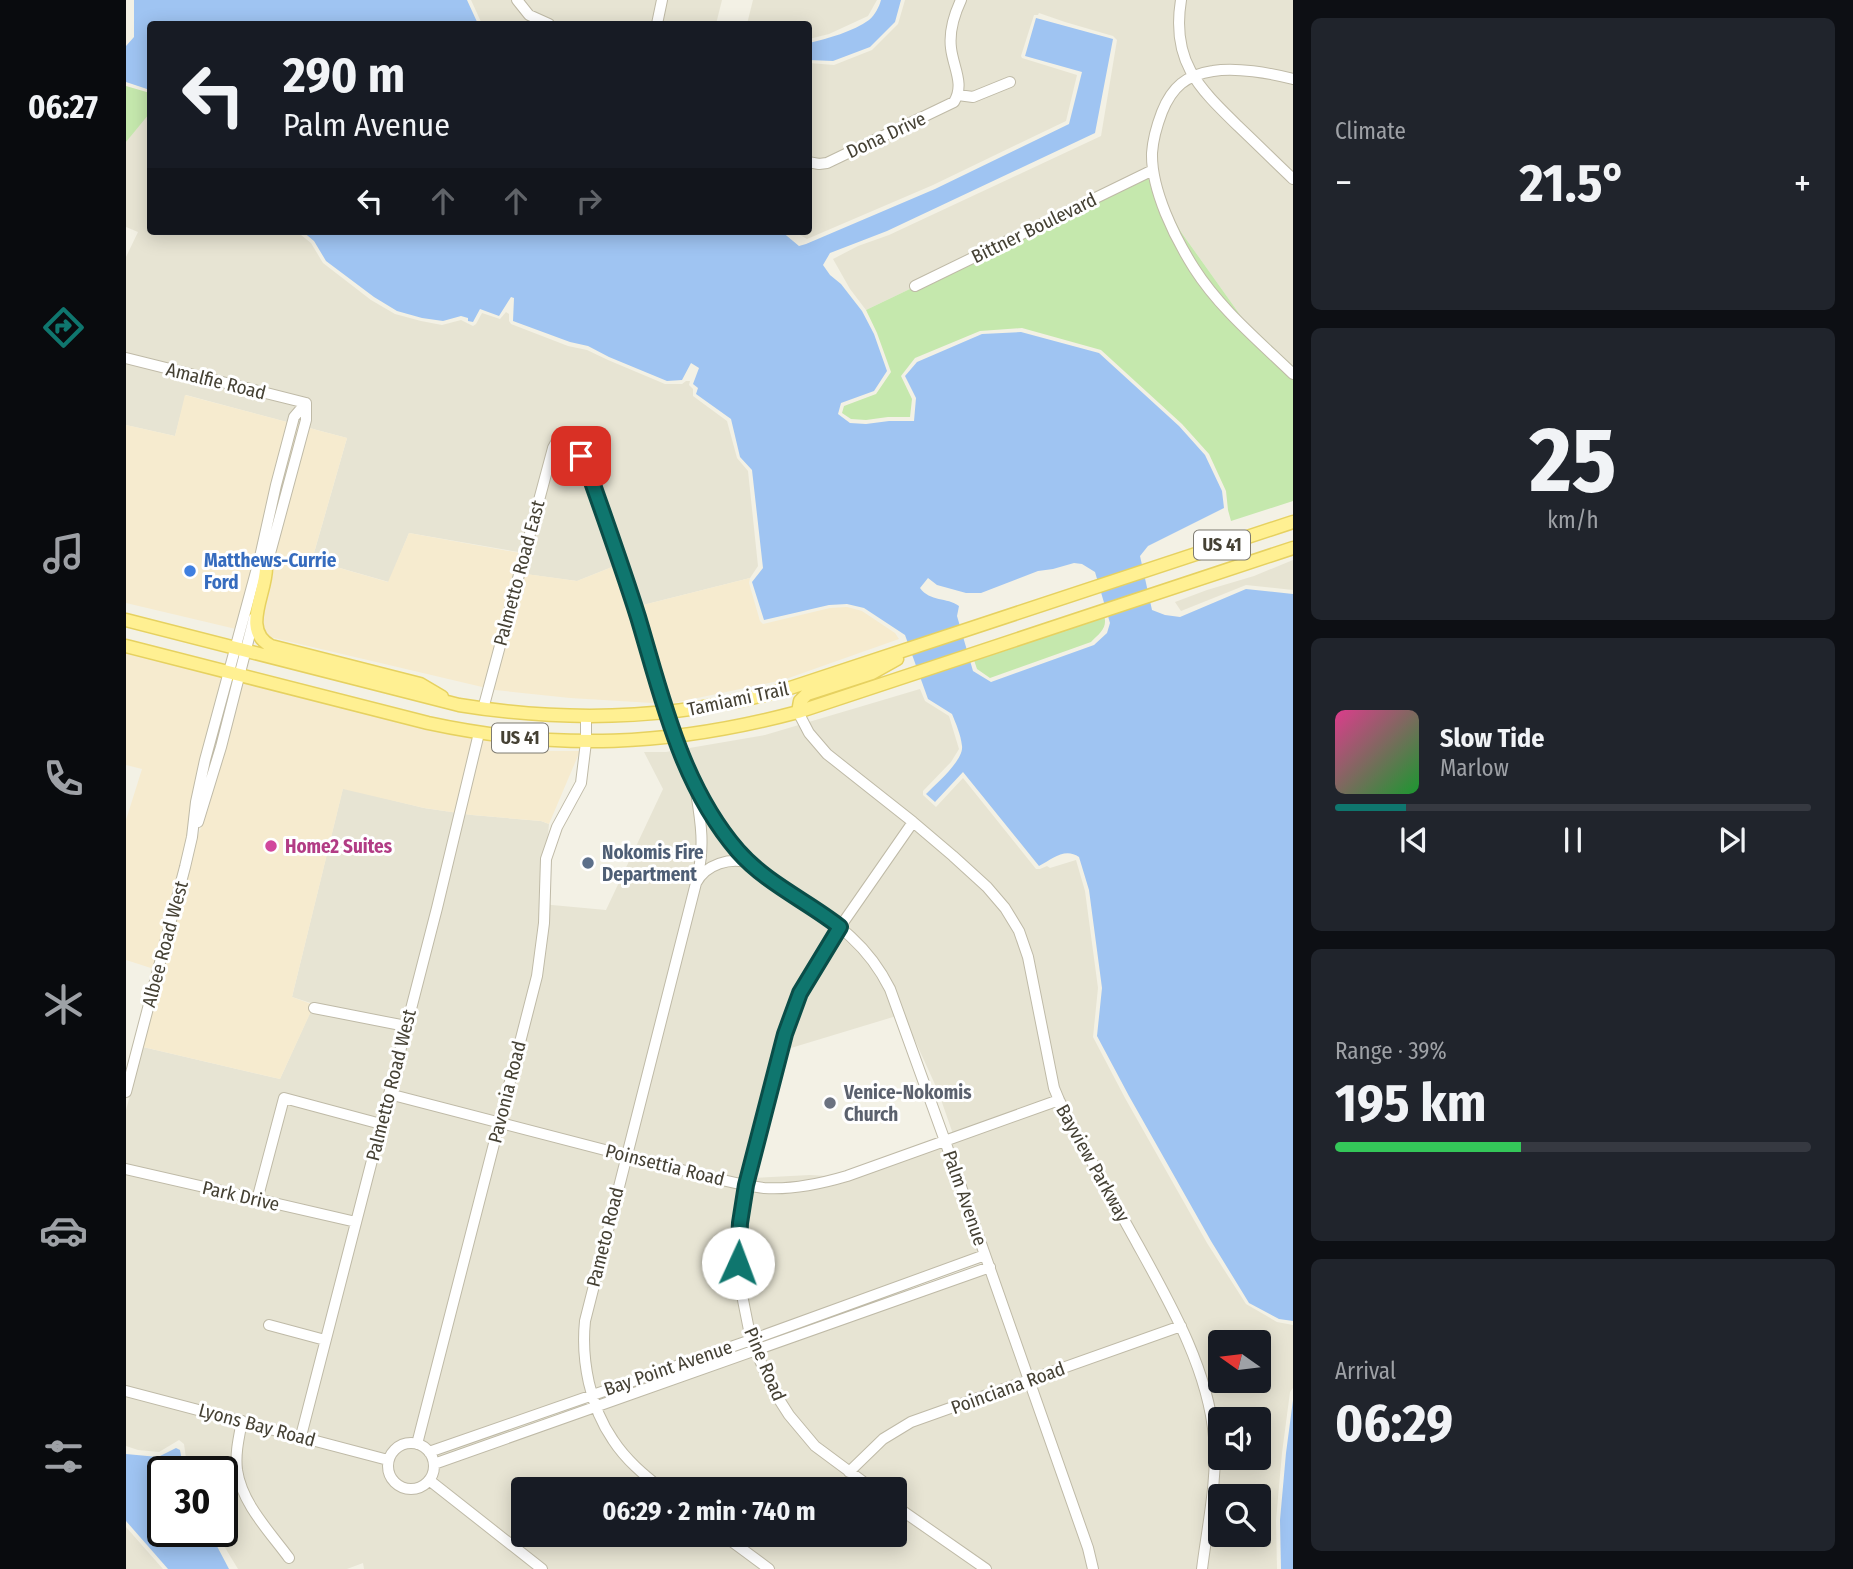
<!DOCTYPE html>
<meta charset="utf-8">
<style>
body{margin:0;font-family:"Fira Sans Condensed",sans-serif;background:#20242c;color:#f1f3f6;height:100vh;display:flex;flex-direction:column;font-size:26px;white-space:nowrap}
*{box-sizing:border-box;margin:0}
p{font-size:23px;color:#9ea1a6}
.icon{flex:none;width:38px;height:38px;fill:none;stroke:currentColor;stroke-width:2;stroke-linecap:round;stroke-linejoin:round}
.map{position:relative;flex:1;overflow:hidden}
.sheet{display:flex;flex-direction:column;gap:18px;padding:18px;background:#0d0f14;width:560px}
.sheet>*{flex:none}
.hud{position:absolute;left:21px;top:21px;width:665px;height:214px;border-radius:7px;box-shadow:0 4px 18px #0003;background:#171b24;color:#f1f3f6;overflow:hidden}
.needle{width:46px;rotate:284deg}
.buttons{position:absolute;left:1082px;top:1330px;display:grid;gap:14px}
.buttons a{display:grid;place-items:center;width:63px;height:63px;border-radius:7px;background:#171b24;box-shadow:0 4px 18px #0003;font-size:35px}
.speed{position:absolute;left:21px;top:1456px;display:flex;gap:14px;font-size:35px;font-weight:700;text-align:center}
.speed>*{display:grid;place-content:center;width:91px;height:91px;border-radius:50%;background:#171b24;box-shadow:0 4px 18px #0003;line-height:1}
.speed .limit{border:4px solid #111;border-radius:10px;background:#fff;color:#111}
.pin{position:absolute;display:grid;place-items:center;width:60px;height:60px;color:#fff;margin:-30px;border-radius:14px;box-shadow:0 4px 10px #0006}
.me{position:absolute;width:77px;margin:-38px;rotate:2deg;stroke-linejoin:round;filter:drop-shadow(0 0 5px #0008)}
.turn{display:flex;align-items:center;gap:24px;height:147px;padding:0 21px;font-size:32px}
.turn .icon{width:91px;height:91px;stroke-width:2.5}
.turn b{display:block;font-size:49px;line-height:60px}
.lanes{display:flex;align-items:center;height:66px;padding:0 21px;background:#0003;justify-content:center;gap:35px;direction:ltr}
.lanes .off{opacity:.35}
.big{font-size:52px;font-weight:700;line-height:1.1}
.sheet .widget{flex:1;display:flex;flex-direction:column;justify-content:center;gap:10px;min-width:0;padding:0 24px;border-radius:10px;background:#20242c}
.sheet .dial{align-items:center;gap:0}
.dial b{font-size:91px;line-height:1}
.song{display:flex;align-items:center;gap:21px}
.cover{width:84px;height:84px;border-radius:10px;background:linear-gradient(135deg,hsl(330 70% 55%),hsl(130 70% 35%))}
.played{height:7px;border-radius:4px;background:linear-gradient(90deg,#0f766e 15%,#363941 15%)}
.keys{display:flex;justify-content:space-around;direction:ltr}
.heat{display:flex;justify-content:space-between;align-items:center;font-size:38px;direction:ltr}
.charge{height:10px;border-radius:5px;background:linear-gradient(90deg,#34c759 39%,#363941 0)}
.trip{position:absolute;left:385px;top:1477px;width:396px;height:70px;border-radius:7px;background:#171b24;box-shadow:0 4px 18px #0003;font-weight:700;line-height:70px;text-align:center}
main{display:flex;flex:1;min-height:0}
.tabs{display:flex;flex-direction:column;width:126px;justify-content:space-around;align-items:center;background:#090b0e;color:#9ea1a6}
.tabs .icon{width:49px;height:49px}
.tabs .current{color:#0f766e}
.tabs b{font-size:32px;color:#f1f3f6}
.map>svg:first-child{display:block}
.residential{fill:#e7e4d3;fill-rule:evenodd}
.commercial{fill:#f6ebcf}
.green{fill:#c5e8ad}
.water{fill:#9fc4f2;fill-rule:evenodd}
.lines{fill:none;stroke-linecap:round;stroke-linejoin:round}
.minor-casing{stroke:#bfbaa7;stroke-width:12}
.major-casing{stroke:#e6d160;stroke-width:15}
.minor{stroke:#fff;stroke-width:10}
.major{stroke:#fff092;stroke-width:12}
.route-casing{stroke:#0a4d48;stroke-width:18}
.route{stroke:#0f766e;stroke-width:12}
.shop-dot{fill:#3f7fe0;stroke:#fff;stroke-width:2.5}
.hotel-dot{fill:#d1479c;stroke:#fff;stroke-width:2.5}
.service-dot{fill:#5c6f8a;stroke:#fff;stroke-width:2.5}
.worship-dot{fill:#6b7280;stroke:#fff;stroke-width:2.5}
.labels{text-anchor:middle;dominant-baseline:central;stroke-width:6;stroke-linejoin:round;paint-order:stroke}
.shield{fill:#fff;stroke:#7d7a71;stroke-width:2}
.shield-label{font-size:18px;font-weight:bold;fill:#454134}
.street-label{font-size:19px;fill:#454134;stroke:#fff}
.shop-label{font-size:19px;font-weight:bold;fill:#366cbe;stroke:#fff;text-anchor:start}
.hotel-label{font-size:19px;font-weight:bold;fill:#b23c85;stroke:#fff;text-anchor:start}
.service-label{font-size:19px;font-weight:bold;fill:#4e5e75;stroke:#fff;text-anchor:start}
.worship-label{font-size:19px;font-weight:bold;fill:#5b616d;stroke:#fff;text-anchor:start}
</style>
<main>
<nav class="tabs">
<b>06:27</b>
<svg class="icon current" aria-label="directions" viewBox="0 0 24 24"><path d="M12 3l9 9-9 9-9-9zM9 14v-3h6M13 9l2 2-2 2"/></svg>
<svg class="icon" aria-label="music" viewBox="0 0 24 24"><path d="M9 18V5l10-2v13"/><circle cx="6" cy="18" r="3"/><circle cx="16" cy="16" r="3"/></svg>
<svg class="icon" aria-label="phone" viewBox="0 0 24 24"><path d="M5 4h4l2 5-3 2q2 4 5 5l2-3 5 2v4C11 20 4 13 5 4z"/></svg>
<svg class="icon" aria-label="climate" viewBox="0 0 24 24"><path d="M12 3v18M4 7l16 10M4 17L20 7"/></svg>
<svg class="icon" aria-label="car" viewBox="0 0 24 24"><path d="M5 17H2v-5l4-1 3-4h7l3 4 3 1v5h-3M9 17h6M6 11h13"/><circle cx="7" cy="17" r="2"/><circle cx="17" cy="17" r="2"/></svg>
<svg class="icon" aria-label="filters" viewBox="0 0 24 24"><path d="M4 7h16M4 17h16"/><circle cx="9" cy="7" r="2"/><circle cx="15" cy="17" r="2"/></svg>
</nav>
<div class="map">
<svg width="1167" height="1569" viewBox="0 0 1167 1569">
<rect width="100%" height="100%" fill="#f3f1e5"/>
<path class="residential" d="M345,0H596L590,24H356Z
M627,0H751L742,16L703,34L683,39L682,24H621Z
M779,0H1050L1048,24L1050,41L1053,57L1063,79L1086,107L1167,185V366L1117,319L1055,232L1024,174L740,310L724,289L707,259L732,246L763,235L975,136L991,40L987,36L939,22L913,13L912,15H908L895,56L896,58L951,75L940,121L807,185L681,239L667,231H682L683,63L708,65L746,50L772,24Z
M1060,0H1167V173L1079,86L1064,62L1059,40L1058,25Z
M24,110V231H170L185,243L197,263L245,300L269,314L295,321L316,325L335,320L347,326L350,324L356,313L374,319L380,312L383,314V321L385,324L442,346L461,350L482,360L539,384H556L560,381H564L563,385L567,389V396L601,421L611,458L622,471L632,566L624,578L517,605L496,563L451,581L399,574L404,554L283,533L263,582L186,560L221,438L60,395L49,436L0,425V257L12,232L0,227V142Z
M1167,560V590L1120,585L1055,611L1049,602L1081,590L1128,576Z
M794,689L799,701L823,716L833,749L825,762L797,791V795L810,807L837,778L910,869H914L921,866L924,868L950,860L959,891L972,988L967,1037L999,1098L1081,1243L1120,1304L1151,1322L1167,1325V1388L1164,1392L1156,1453L1150,1520L1151,1569H238L237,1563L221,1569H112L89,1531H96V1472H62L58,1444L53,1440L33,1452L12,1450L0,1446V1110L17,1047L154,1079L188,1004L166,997L217,788L298,808L346,815L415,821L423,824L415,904L480,910L537,789L518,752H540L639,735ZM777,1014L812,1091L827,1134L720,1177L684,1175L626,1178L655,1051ZM856,1258L859,1270L631,1346L630,1339ZM620,1342L624,1348L470,1403L473,1391ZM1094,1342H1132V1381H1094ZM1094,1419H1132V1458H1094ZM397,1489H768V1535H397ZM1094,1496H1132V1535H1094Z
M0,1527L37,1569H0Z"/>
<path class="commercial" d="M59,395L221,438L186,560L262,582L283,533L405,555L400,574L451,581L496,563L517,605L624,578L623,583L634,621L637,624L704,608L721,607L736,611L769,633L773,639L657,680L543,704L444,698L369,690L0,603V425L49,436Z
M0,651L97,675L74,759L62,836L55,866L28,969L0,960V820L16,769L0,765Z
M117,681L368,739L405,751H454L423,824L415,821L346,815L298,808L217,789L166,997L188,1005L154,1079L17,1047L71,838L82,810Z"/>
<path class="green" d="M0,86L24,93L23,114L0,142Z
M1024,174L1055,232L1117,319L1167,366V501L1105,521L1102,510L1100,491L1083,454L1056,424L975,350L896,328L854,331L789,358L775,376L786,399L784,417H762L740,420L725,419L716,413L718,406L750,394L765,372L751,333L740,310Z
M978,615C982,628 974,633 965,642L864,678L851,669L848,660Z"/>
<path class="water" d="M8,0H341L352,24H24V90L0,82V46L8,37Z
M755,0H775L769,22L744,47L707,61L683,60V43C701,39 728,31 743,20C749,15 753,7 755,0Z
M910,18L987,39L969,133L761,231L704,253L697,265L704,275L715,284L736,311L748,334L761,371L748,391L715,403L712,414L724,423L740,424L763,421H788L790,398L779,376L791,362L856,334L895,332L973,353L1053,426L1079,455L1096,491L1098,508L1022,546L1014,556L1026,610L1039,615L1054,617L1120,589L1167,594V1321L1153,1319L1123,1303L1085,1241L1003,1096L971,1036L976,988L963,890L953,857C939,847 926,859 913,866L837,772L809,802L800,794C810,784 838,760 836,746C835,735 830,724 826,714L802,699L779,635L738,608L721,604L703,605L638,620L626,582L637,568L626,470L614,457L605,419L570,394L572,388L567,384L573,368L565,363L556,380L541,381L483,357L462,346L444,342L387,321L388,298L385,297L373,316L354,309L347,322L342,321V318L335,316L317,321L296,318L271,311L248,297L200,261L188,241L176,231H655L673,246L680,244L809,189L943,124L956,72L899,56ZM948,563L956,564L969,572L984,623L981,633L968,645L865,682L847,671L831,616L833,606C821,597 804,602 794,588L802,578L811,585L840,593H855L912,571L927,569Z
M1167,1400V1569H1155L1154,1520L1160,1453Z
M50,1448L54,1450L58,1472H37V1531H83L103,1569H42L0,1521V1454L32,1457Z"/>
<g class="lines">
<g class="minor-casing">
<path id="minor" d="M391,0L403,15L423,24
M1055,0C1045,61 1072,87 1112,126C1131,144 1149,162 1167,179
M531,24L536,0
M1167,79C1144,73 1110,67 1087,71C1060,75 1046,87 1036,112C1031,125 1027,139 1026,153C1025,190 1049,238 1068,268C1094,309 1133,341 1167,374
M832,95L847,97L884,82
M682,162L693,164L701,163L828,102C839,84 827,67 825,48C823,32 828,15 835,0
M789,286L1027,170
M0,358L180,403
M139,572L180,420V403
M357,709L427,448L432,439C443,439 450,447 456,457C468,476 473,501 480,522C505,592 523,665 548,735C564,780 588,830 623,862C675,910 729,919 764,989L819,1141L962,1548L967,1569
M672,712L683,733L701,754L787,822L827,856L861,887L879,908L893,931L902,957L928,1088L933,1100C958,1149 985,1196 1012,1245C1044,1303 1082,1369 1088,1437C1092,1478 1081,1528 1076,1569
M570,792C575,822 579,848 571,878
M72,822L95,747L128,618
M188,1008L280,1026
M0,1092L59,867L66,837L70,802L79,760L134,557L150,485L168,417L180,403
M263,1094L583,1177C601,1181 619,1186 638,1188C666,1190 694,1184 721,1176L933,1100
M0,1169L230,1222
M131,1200L158,1098L255,1124
M143,1325L199,1340
M0,1391L262,1460
M116,1421C113,1437 109,1453 111,1470C116,1504 144,1532 163,1558
M175,1436L311,908L353,733
M262 1466a23 23 0 1 1 46 0a23 23 0 1 1-46 0Z
M291,1444L411,976L418,923L420,859L431,827L455,783L460,742V716
M303,1452L625,1340L859,1255
M308,1464L864,1267
M723,1472L757,1439L785,1422L1055,1326
M303,1480L416,1569
M536,1489C518,1475 500,1460 487,1440C464,1407 455,1360 459,1321L570,883C580,864 604,857 624,863
M747,1489L689,1446L663,1415L647,1390L625,1340L614,1285L612,1244L614,1223L620,1185L659,1034L669,1004L714,927L787,822
M768,1505L860,1569
M597,1535L643,1569"/>
</g>
<g class="major-casing">
<path id="major" d="M140,568C140,594 115,630 145,646L294,684L316,697
M0,620L333,705C443,723 554,719 661,689L1167,522
M0,646L302,723C432,751 544,746 672,712L1167,548
M672,712L674,701L681,694L746,673L771,659"/>
</g>
<use href="#minor" class="minor"/>
<use href="#major" class="major"/>
</g>
<g class="lines">
<g class="route-casing">
<path id="route" d="M455,456L460,465C478,516 496,566 512,617C536,697 555,785 612,851C640,883 681,901 714,927L674,993L659,1034L620,1185L614,1223L612,1263"/>
</g>
<use href="#route" class="route"/>
</g>
<circle class="shop-dot" cx="64" cy="571" r="7"/>
<circle class="hotel-dot" cx="145" cy="846" r="7"/>
<circle class="service-dot" cx="462" cy="863" r="7"/>
<circle class="worship-dot" cx="704" cy="1103" r="7"/>
<g class="labels">
<g class="shield">
<rect x="1068" y="530.5" width="56" height="29" rx="5"/>
<rect x="366" y="723.5" width="56" height="29" rx="5"/>
</g>
<g class="shield-label">
<text x="1096" y="545">US 41</text>
<text x="394" y="738">US 41</text>
</g>
<g class="street-label">
<text transform="translate(760 135) rotate(-25)">Dona Drive</text>
<text transform="translate(908 228) rotate(-26)">Bittner Boulevard</text>
<text transform="translate(90 381) rotate(14)">Amalfie Road</text>
<text transform="translate(393 573) rotate(-75)">Palmetto Road East</text>
<text transform="translate(612 699) rotate(-12)">Tamiami Trail</text>
<text transform="translate(39 944) rotate(-75)">Albee Road West</text>
<text transform="translate(265 1085) rotate(-76)">Palmetto Road West</text>
<text transform="translate(381 1092) rotate(-76)">Pavonia Road</text>
<text transform="translate(967 1163) rotate(61)">Bayview Parkway</text>
<text transform="translate(539 1165) rotate(14)">Poinsettia Road</text>
<text transform="translate(115 1196) rotate(13)">Park Drive</text>
<text transform="translate(839 1198) rotate(71)">Palm Avenue</text>
<text transform="translate(479 1237) rotate(-76)">Pameto Road</text>
<text transform="translate(639 1364) rotate(67)">Pine Road</text>
<text transform="translate(542 1368) rotate(-19)">Bay Point Avenue</text>
<text transform="translate(882 1388) rotate(-20)">Poinciana Road</text>
<text transform="translate(131 1425) rotate(15)">Lyons Bay Road</text>
</g>
<g class="shop-label">
<text x="78" y="560">Matthews-Currie<tspan x="78" dy="22">Ford</tspan></text>
</g>
<g class="hotel-label">
<text x="159" y="846">Home2 Suites</text>
</g>
<g class="service-label">
<text x="476" y="852">Nokomis Fire<tspan x="476" dy="22">Department</tspan></text>
</g>
<g class="worship-label">
<text x="718" y="1092">Venice-Nokomis<tspan x="718" dy="22">Church</tspan></text>
</g>
</g>
</svg>
<div class="buttons">
<a><svg class="needle" viewBox="-14 -14 28 28"><path d="M0-13l5 13h-10z" fill="#e53935"/><path d="M0 13l5-13h-10z" fill="#9ea1a6"/></svg></a>
<a><svg class="icon" aria-label="sound" viewBox="0 0 24 24"><path d="M4 9h4l5-4v14l-5-4H4zM17 9q2 3 0 6"/></svg></a>
<a><svg class="icon" aria-label="search" viewBox="0 0 24 24"><circle cx="10" cy="10" r="6"/><path d="M15 15l6 6"/></svg></a>
</div>
<div class="speed"><div class="limit">30</div></div>
<div class="pin" style="left:455px;top:456px;background:#d93025"><svg class="icon" aria-label="arrive" viewBox="0 0 24 24"><path d="M6 21V4h12l-3 4 3 4H6"/></svg></div>
<svg class="me" style="left:612px;top:1263px" viewBox="-20 -20 40 40"><circle r="19" fill="#fff"/><path d="M0-13L10 11 0 6-10 11z" fill="#0f766e"/></svg>
<div class="trip">06:29 · 2 min · 740 m</div>
<div class="hud">
<div class="turn"><svg class="icon" aria-label="left" viewBox="0 0 24 24"><path d="M17 20v-9H6M10 6l-5 5 5 5"/></svg><div><b>290 m</b>Palm Avenue</div></div>
<div class="lanes"><svg class="icon" aria-label="left" viewBox="0 0 24 24"><path d="M17 20v-9H6M10 6l-5 5 5 5"/></svg><svg class="icon off" aria-label="ahead" viewBox="0 0 24 24"><path d="M12 20V5M6 11l6-6 6 6"/></svg><svg class="icon off" aria-label="ahead" viewBox="0 0 24 24"><path d="M12 20V5M6 11l6-6 6 6"/></svg><svg class="icon off" aria-label="right" viewBox="0 0 24 24"><path d="M7 20v-9h11M14 6l5 5-5 5"/></svg></div>
</div>
</div>
<section class="sheet">
<div class="widget"><p>Climate</p>
<div class="heat"><a>−</a><b class="big">21.5°</b><a>+</a></div>
</div>
<div class="widget dial"><b>25</b><p>km/h</p></div>
<div class="widget">
<div class="song"><i class="cover"></i><div><b>Slow Tide</b><p>Marlow</p></div></div>
<div class="played"></div>
<div class="keys"><svg class="icon" aria-label="previous" viewBox="0 0 24 24"><path d="M18 5L8 12l10 7zM5 5v14"/></svg><svg class="icon" aria-label="pause" viewBox="0 0 24 24"><path d="M8 5v14M16 5v14"/></svg><svg class="icon" aria-label="next" viewBox="0 0 24 24"><path d="M6 5l10 7-10 7zM19 5v14"/></svg></div>
</div>
<div class="widget"><p>Range · 39%</p><b class="big">195 km</b><div class="charge"></div></div>
<div class="widget"><p>Arrival</p><b class="big">06:29</b></div>
</section>
</main>
